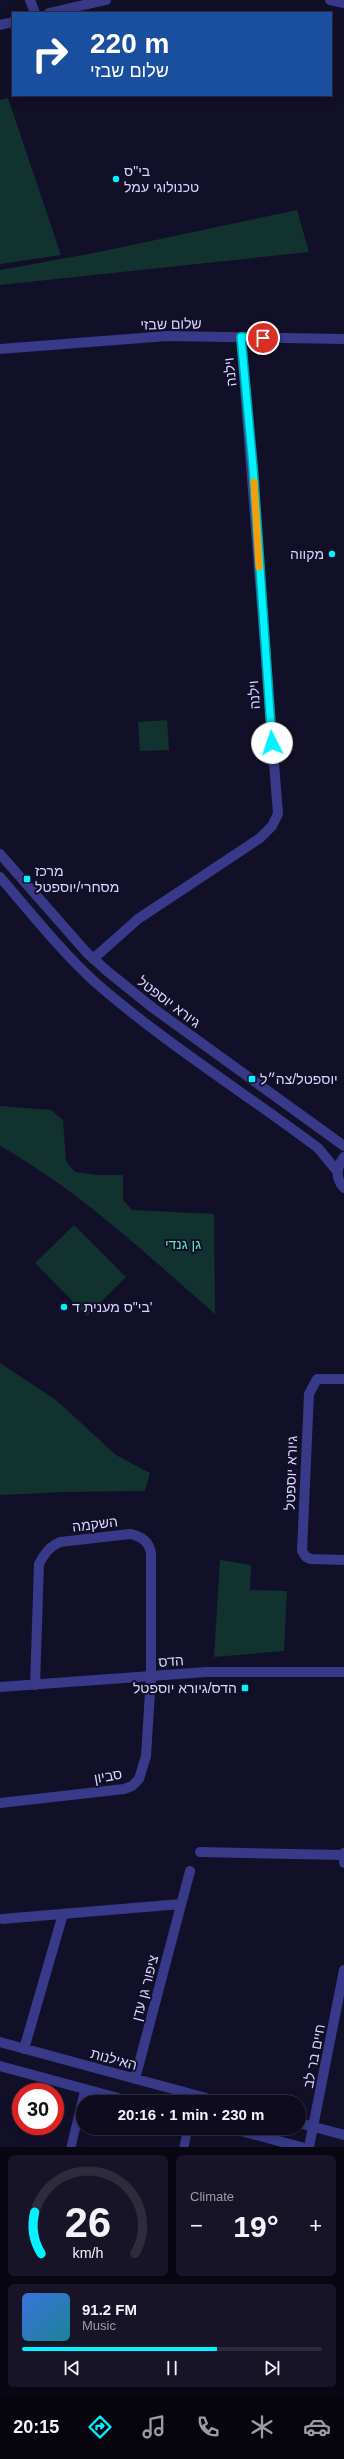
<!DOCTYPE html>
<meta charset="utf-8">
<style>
body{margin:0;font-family:Arial,Heebo,sans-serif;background:#171427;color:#f1f3f6;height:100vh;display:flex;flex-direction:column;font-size:15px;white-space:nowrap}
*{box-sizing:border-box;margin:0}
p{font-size:13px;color:#9b9ba4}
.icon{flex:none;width:22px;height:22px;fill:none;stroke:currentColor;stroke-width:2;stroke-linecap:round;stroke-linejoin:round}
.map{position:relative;height:2147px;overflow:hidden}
.details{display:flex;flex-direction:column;gap:8px;padding:8px;background:#080610;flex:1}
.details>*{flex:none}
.top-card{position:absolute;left:12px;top:12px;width:320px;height:84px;border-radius:0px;box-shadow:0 2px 10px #0003,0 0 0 1px #2e2b3c;background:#1a4fa0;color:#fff;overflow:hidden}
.speed{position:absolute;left:12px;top:2083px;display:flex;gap:8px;font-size:20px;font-weight:700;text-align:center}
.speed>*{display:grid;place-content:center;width:52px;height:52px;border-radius:50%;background:#0e0b1e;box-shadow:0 2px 10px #0003,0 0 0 1px #2e2b3c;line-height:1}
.speed .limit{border:6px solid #d22;background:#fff;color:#111}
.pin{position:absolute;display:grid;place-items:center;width:34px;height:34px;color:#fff;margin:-17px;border:2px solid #fff;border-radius:50%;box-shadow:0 1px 4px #0007}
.me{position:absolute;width:44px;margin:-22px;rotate:356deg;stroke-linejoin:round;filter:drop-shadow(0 0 3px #0008)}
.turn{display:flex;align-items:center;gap:14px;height:84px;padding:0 12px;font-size:18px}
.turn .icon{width:52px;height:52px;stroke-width:2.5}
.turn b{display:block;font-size:28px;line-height:34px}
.big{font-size:30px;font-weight:700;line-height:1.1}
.details .card{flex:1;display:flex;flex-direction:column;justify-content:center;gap:6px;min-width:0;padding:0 14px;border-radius:6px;background:#171427}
.details .dial{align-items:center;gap:0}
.dial svg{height:104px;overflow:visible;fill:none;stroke:#2e2b3c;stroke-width:7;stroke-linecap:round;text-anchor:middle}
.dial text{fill:#f1f3f6;stroke:none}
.song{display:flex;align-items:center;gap:12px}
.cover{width:48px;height:48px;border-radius:6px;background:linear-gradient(135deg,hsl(220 70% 55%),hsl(190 70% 35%))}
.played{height:4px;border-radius:2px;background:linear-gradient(90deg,#02f3ff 65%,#2e2b3c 65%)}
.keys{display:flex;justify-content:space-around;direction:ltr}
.heat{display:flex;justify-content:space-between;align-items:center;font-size:22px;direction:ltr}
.details .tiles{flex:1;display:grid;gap:8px;grid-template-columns:1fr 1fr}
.card:last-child{grid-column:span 2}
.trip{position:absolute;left:76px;top:2095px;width:230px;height:40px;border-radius:20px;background:#0e0b1e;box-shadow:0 2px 10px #0003,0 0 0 1px #2e2b3c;font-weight:700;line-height:40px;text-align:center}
.dock{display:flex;height:64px;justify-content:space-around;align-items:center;background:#06040c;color:#9b9ba4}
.dock .icon{width:28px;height:28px}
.dock .current{color:#02f3ff}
.dock b{font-size:18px;color:#f1f3f6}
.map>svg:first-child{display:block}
.green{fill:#12322f}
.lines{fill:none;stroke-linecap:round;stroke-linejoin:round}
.pedestrian{stroke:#383988;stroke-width:9}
.minor{stroke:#383988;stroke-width:10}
.tertiary{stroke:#383988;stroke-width:10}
.route-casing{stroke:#019ea6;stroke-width:10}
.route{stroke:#02f3ff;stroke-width:7}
.slow{stroke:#f59e0b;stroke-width:7}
.poi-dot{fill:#02f3ff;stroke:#120f28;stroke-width:1.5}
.labels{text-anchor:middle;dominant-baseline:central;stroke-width:4;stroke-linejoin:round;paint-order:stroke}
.poi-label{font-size:14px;fill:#d8d6ff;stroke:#120f28;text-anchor:start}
.street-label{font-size:14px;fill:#d8d6ff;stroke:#120f28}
.park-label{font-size:14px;fill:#5de4bb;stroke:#120f28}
</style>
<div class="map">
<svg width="344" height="2147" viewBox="0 0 344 2147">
<rect width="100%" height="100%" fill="#120f28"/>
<path class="green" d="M8,98L61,255L0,264V100Z
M297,210L309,252L0,285V270L94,253Z
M167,720L169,750L140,751L138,722Z
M0,1106L51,1110L63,1120L66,1161L75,1172L99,1175H123V1200L132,1210L214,1214L215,1314C146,1254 80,1191 0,1146Z
M74,1225L126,1277L87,1316L35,1263Z
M0,1363L56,1400L116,1455L150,1473L145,1491L63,1492L0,1495Z
M220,1560L251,1565L250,1590L287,1591L284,1651L214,1657Z"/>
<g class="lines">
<path class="pedestrian" d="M71,2147L85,2089
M184,2147L188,2128"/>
<path class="minor" d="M30,0L35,13
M330,0L344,3
M49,13L106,0
M0,25L13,22
M0,349L167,336L344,339
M93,959L138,919L260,838L272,826L278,814L241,337
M344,1379H317L309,1394L302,1551L306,1557L311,1559L344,1560
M0,1687L206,1672H344
M0,1803L124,1789L132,1786L139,1779L146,1756L151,1676V1553C149,1541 141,1536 130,1534L60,1542C49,1547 45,1553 39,1564L35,1685
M200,1852L343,1855
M2,1919L181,1904
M0,2042L221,2102
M24,2049L63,1914
M0,2066L133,2102
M135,2079L190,1871
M299,2123L344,2135
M230,2128L301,2147
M309,2147L344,1970"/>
<path class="tertiary" d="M0,854L87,953L107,971L153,1008L344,1146
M0,877C31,913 61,951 96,983C165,1043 245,1093 318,1148L337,1171
M344,1157C336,1167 335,1178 344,1188
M344,1853V1863"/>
</g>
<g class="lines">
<g class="route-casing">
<path id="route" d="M263,338L241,337L253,467L272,743"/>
</g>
<use href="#route" class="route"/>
<path class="slow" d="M254,482L259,567"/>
</g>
<g class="poi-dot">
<circle cx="116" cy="179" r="4"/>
<circle cx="332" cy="554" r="4"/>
<rect x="23" y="875" width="8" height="8" rx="2"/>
<rect x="248" y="1075" width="8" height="8" rx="2"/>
<circle cx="64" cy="1307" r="4"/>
<rect x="241" y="1684" width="8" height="8" rx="2"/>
</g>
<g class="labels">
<g class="poi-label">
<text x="124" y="171">בי"ס<tspan x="124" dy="16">טכנולוגי עמל</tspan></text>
<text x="324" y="554" text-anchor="end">מקווה</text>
<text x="35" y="871">מרכז<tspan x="35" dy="16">מסחרי/יוספטל</tspan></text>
<text x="260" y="1079">יוספטל/צה״ל</text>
<text x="72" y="1307">בי"ס מענית ד'</text>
<text x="237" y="1688" text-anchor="end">הדס/גיורא יוספטל</text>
</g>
<g class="street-label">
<text transform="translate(171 324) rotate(-1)">שלום שבזי</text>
<text transform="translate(230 372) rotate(-96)">וילנה</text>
<text transform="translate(254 695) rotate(-94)">וילנה</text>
<text transform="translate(169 1002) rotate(37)">גיורא יוספטל</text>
<text transform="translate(291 1473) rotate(-88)">גיורא יוספטל</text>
<text transform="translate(95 1524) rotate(-7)">השקמה</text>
<text transform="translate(171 1661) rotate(-5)">הדס</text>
<text transform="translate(108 1776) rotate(-10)">סביון</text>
<text transform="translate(145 1988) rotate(-75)">ציפור גן עדן</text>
<text transform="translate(314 2056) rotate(-79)">חיים בר לב</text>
<text transform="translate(114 2059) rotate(15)">האילנות</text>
</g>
<g class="park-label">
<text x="183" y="1244">גן גנדי</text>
</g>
</g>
</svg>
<div class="speed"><div class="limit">30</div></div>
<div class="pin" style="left:263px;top:338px;background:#d93025"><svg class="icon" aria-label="arrive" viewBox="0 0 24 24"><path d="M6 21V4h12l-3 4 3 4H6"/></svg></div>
<svg class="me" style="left:272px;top:743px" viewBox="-20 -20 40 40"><circle r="19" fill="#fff"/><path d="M0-13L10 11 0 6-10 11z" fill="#02f3ff"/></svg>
<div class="trip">20:16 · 1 min · 230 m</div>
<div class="top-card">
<div class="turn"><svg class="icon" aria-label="right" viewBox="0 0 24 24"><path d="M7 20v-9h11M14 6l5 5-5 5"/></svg><div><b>220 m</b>שלום שבזי</div></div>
</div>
</div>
<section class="details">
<div class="tiles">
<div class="card dial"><svg viewBox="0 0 100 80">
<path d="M14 69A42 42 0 1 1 86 69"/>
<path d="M14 69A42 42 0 0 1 9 37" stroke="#02f3ff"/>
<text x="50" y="56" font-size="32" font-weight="700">26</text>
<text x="50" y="72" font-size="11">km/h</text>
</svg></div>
<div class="card"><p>Climate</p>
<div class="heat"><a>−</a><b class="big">19°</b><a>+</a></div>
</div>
<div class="card">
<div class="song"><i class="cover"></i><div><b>91.2 FM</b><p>Music</p></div></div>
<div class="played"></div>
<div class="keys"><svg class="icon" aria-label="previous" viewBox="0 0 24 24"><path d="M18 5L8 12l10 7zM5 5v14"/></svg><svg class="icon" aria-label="pause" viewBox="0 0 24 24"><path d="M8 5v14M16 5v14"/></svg><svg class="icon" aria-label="next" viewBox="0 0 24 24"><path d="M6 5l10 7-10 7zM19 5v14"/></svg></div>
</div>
</div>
</section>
<nav class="dock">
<b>20:15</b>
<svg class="icon current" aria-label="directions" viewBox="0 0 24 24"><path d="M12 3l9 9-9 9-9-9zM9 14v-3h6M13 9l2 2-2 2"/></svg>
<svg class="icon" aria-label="music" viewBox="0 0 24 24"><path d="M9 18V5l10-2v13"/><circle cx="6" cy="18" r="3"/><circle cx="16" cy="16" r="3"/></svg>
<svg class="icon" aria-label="phone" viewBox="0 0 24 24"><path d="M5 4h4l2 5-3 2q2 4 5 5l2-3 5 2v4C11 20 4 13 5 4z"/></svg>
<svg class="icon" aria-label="climate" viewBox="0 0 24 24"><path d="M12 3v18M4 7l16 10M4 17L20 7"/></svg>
<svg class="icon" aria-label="car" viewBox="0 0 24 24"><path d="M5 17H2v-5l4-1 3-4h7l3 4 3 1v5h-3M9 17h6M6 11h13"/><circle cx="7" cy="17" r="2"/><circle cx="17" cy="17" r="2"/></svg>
</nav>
